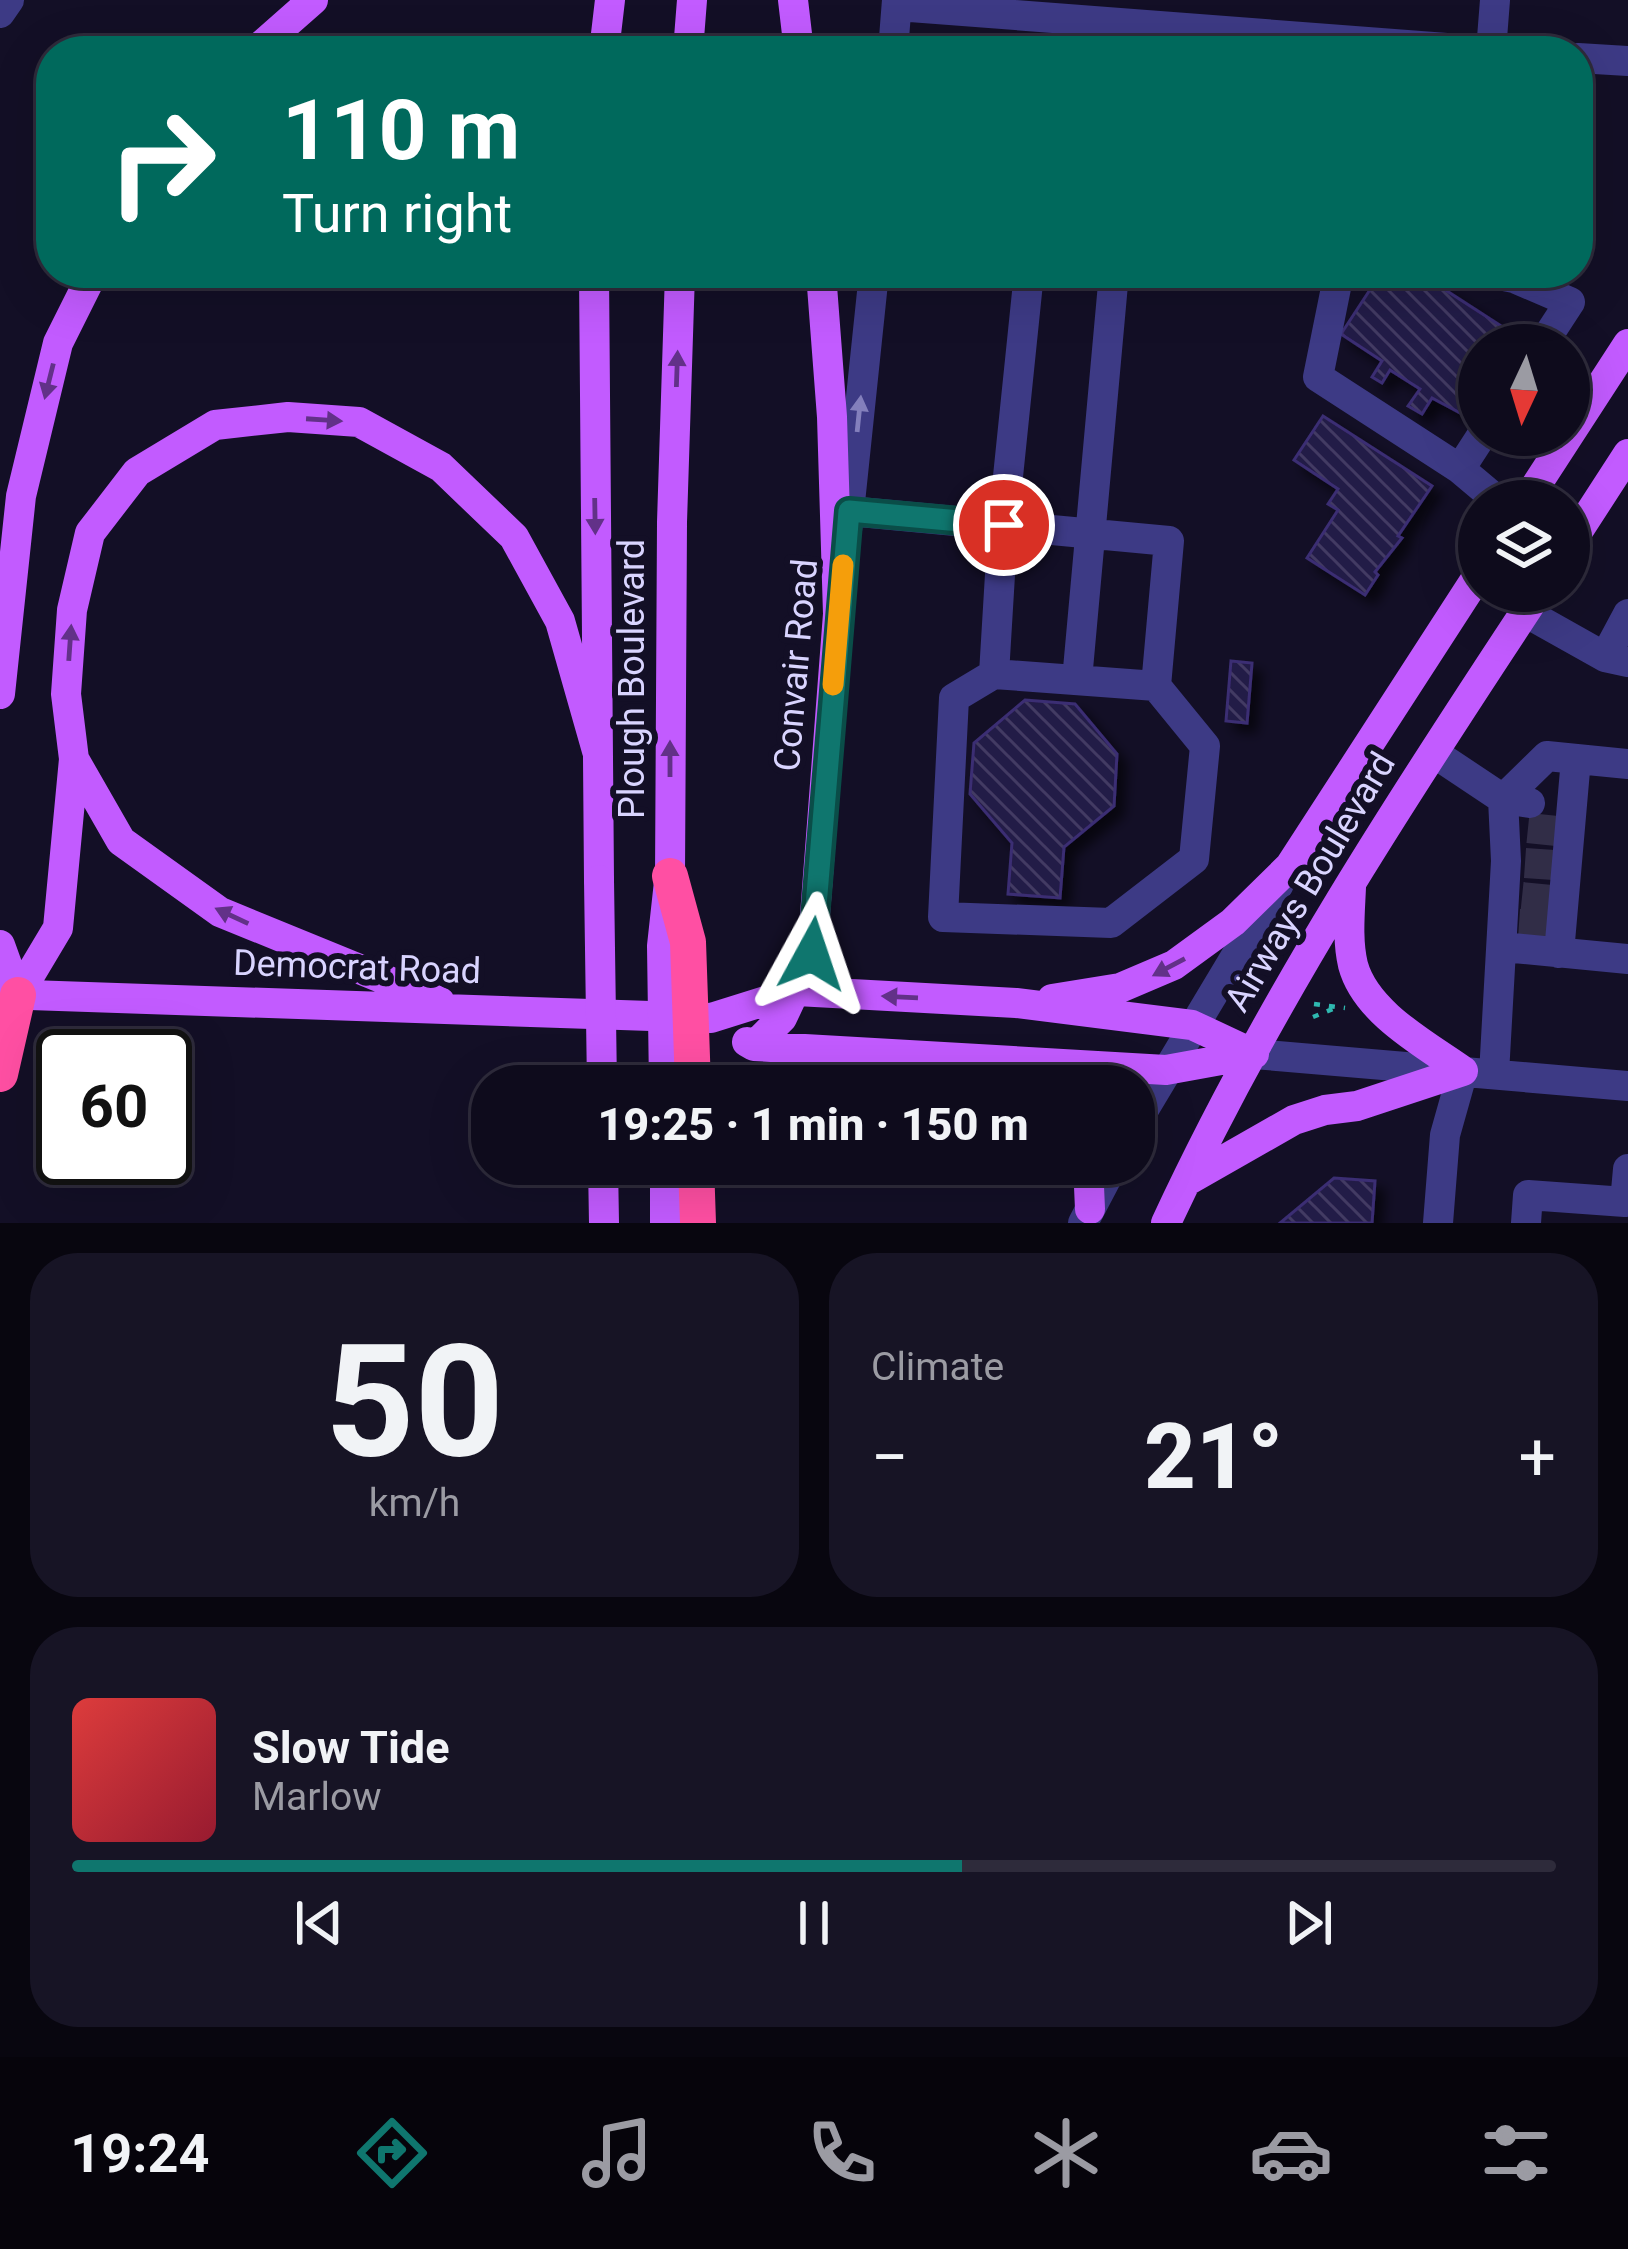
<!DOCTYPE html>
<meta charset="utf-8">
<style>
body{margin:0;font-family:Roboto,sans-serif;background:#171425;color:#f1f3f6;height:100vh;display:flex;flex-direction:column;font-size:45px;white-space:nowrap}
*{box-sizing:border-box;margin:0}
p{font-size:39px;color:#9b9ba3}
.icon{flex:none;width:66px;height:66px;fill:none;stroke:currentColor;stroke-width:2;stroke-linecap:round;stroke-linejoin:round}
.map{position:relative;height:1223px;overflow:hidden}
.details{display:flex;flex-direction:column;gap:30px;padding:30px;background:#08060f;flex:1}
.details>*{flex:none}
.banner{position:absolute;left:36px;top:36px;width:1557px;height:252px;border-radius:48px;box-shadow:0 12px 48px #0002,0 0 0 3px #2e2b3b;background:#00695c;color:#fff;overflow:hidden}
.needle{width:78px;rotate:184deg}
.buttons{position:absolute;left:1458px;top:324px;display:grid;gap:24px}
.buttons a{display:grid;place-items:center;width:132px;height:132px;border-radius:50%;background:#0e0b1c;box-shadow:0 12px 48px #0002,0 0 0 3px #2e2b3b;font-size:60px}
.speed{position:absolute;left:36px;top:1029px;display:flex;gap:24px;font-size:60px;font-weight:700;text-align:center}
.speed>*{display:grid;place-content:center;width:156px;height:156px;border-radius:50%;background:#0e0b1c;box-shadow:0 12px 48px #0002,0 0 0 3px #2e2b3b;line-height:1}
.speed .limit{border:6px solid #111;border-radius:18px;background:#fff;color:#111}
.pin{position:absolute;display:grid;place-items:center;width:102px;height:102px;color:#fff;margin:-51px;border:6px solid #fff;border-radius:50%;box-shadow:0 3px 12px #0007}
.me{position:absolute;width:132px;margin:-66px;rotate:5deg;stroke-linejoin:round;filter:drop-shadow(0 0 9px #0008)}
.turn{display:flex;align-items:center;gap:42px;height:252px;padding:0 48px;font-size:54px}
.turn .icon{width:156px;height:156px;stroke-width:2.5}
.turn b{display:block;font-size:84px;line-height:102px}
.big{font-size:90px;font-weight:800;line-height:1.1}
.details .widget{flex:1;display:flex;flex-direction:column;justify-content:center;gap:18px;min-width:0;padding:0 42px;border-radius:48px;background:#171425}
.details .dial{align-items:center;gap:0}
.dial b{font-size:156px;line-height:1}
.song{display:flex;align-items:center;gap:36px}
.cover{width:144px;height:144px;border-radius:18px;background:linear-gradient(135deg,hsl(0 70% 55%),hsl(350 70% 35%))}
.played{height:12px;border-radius:6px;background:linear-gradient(90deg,#0f766e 60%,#2e2b3b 60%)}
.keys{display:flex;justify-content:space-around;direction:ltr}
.heat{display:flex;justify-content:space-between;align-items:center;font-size:66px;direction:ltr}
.details .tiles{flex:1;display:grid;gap:30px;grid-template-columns:1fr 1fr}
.widget:last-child{grid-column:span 2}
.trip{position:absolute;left:471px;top:1065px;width:684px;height:120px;border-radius:48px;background:#0e0b1c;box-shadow:0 12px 48px #0002,0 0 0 3px #2e2b3b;font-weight:800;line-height:120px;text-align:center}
.tab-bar{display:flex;height:192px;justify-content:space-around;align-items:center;background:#06040b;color:#9b9ba3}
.tab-bar .icon{width:84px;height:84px}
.tab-bar .active{color:#0f766e}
.tab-bar b{font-size:54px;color:#f1f3f6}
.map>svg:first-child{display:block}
.building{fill:url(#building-back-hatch);stroke:#3b2d73;stroke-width:3;filter:url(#shadow)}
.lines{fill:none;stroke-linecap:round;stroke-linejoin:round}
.minor-tunnel{stroke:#312d47;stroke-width:30;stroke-dasharray:30 15;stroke-linecap:butt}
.path{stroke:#2fb8b0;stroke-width:4.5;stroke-dasharray:6 9;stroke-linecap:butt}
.minor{stroke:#3d3a85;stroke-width:30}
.major{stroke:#c25bff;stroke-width:30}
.highway{stroke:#ff4fa3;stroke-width:36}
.major-bridge{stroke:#c25bff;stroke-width:30}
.highway-bridge{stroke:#ff4fa3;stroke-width:36}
.oneway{fill:#623188}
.oneway2{fill:#837fbc}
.route-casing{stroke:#0a4d48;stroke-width:30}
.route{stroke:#0f766e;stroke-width:21}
.slow{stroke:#f59e0b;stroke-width:21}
.labels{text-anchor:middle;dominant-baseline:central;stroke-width:12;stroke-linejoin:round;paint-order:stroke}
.street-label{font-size:36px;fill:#d9d4ff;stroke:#130f26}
</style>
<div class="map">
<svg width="1628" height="1223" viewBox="0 0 1628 1223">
<defs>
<pattern id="building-back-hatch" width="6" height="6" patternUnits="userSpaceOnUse" patternTransform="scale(3)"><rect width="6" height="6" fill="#241b47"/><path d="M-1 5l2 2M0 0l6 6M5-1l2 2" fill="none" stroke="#433b63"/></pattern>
<filter id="shadow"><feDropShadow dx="9" dy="9" stdDeviation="6" flood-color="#0009"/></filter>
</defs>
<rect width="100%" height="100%" fill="#130f26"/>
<path class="building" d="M1381,273L1436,284L1501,326L1489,345H1479V361L1469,377L1479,384V401L1474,410L1469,407L1464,415L1432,398L1422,414L1408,406L1420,389L1390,370L1382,383L1372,377L1382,361L1341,334Z
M1323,416L1432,486L1398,536L1402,538L1375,572L1378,575L1365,595L1307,558L1338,510L1328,504L1338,489L1294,460Z
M1231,661L1252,663L1247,723L1226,721Z
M1025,700L1075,704L1117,754L1114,806L1064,847L1060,898L1008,894L1012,843L970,794L974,743Z
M1334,1178L1375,1181L1372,1223H1280Z"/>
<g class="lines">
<path class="minor-tunnel" d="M1528,828L1557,831
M1525,863L1554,865
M1522,897L1551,900
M1519,924L1548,926"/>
<path class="path" d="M1314,1004L1345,1008
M1313,1017L1335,1008"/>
<path class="minor" d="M897,6L1486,51
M0,13L9,0
M893,51L897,0
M1491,51L1495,0
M1578,58L1628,61
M1339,273L1318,377L1460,469L1498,501
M1489,273L1514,278L1570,302L1542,345
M1460,469L1482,435
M849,511L1169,541L1156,686
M847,531L874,273
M1525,612L1605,657L1628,662
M1605,657L1628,614
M994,674L1156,686L1205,746L1194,859L1111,923L943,917L954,698L994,674L1003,525L1029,273
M1077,680L1114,273
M1434,753L1503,799L1530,803
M1503,947L1628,959
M1559,953L1576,759
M1254,1054L1628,1086
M1494,1074L1506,861L1503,799L1547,756L1628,764
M1134,1126L1279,884
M1083,1223L1114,1164
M1438,1223L1445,1135L1463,1071
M1526,1223L1528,1195L1625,1202L1628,1169"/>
<path class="major" d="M793,0L799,51
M255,51L313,0
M604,51L610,0
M688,51L692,0
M594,273L599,880
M1526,501L1628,344
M1569,545L1628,454
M0,694L21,496L58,343L93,273
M74,759L121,841L220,912L440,1002
M670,876L672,522L680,273
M1351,887C1350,912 1347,940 1353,965C1366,1013 1425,1044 1463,1071
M0,945L18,995
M0,994L711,1018L797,991L1016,1003L1192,1025L1254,1054
M18,995L58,928L74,759L66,694L72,610L90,533L137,472L215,425L288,417L359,422L441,467L514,537L560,621L597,751
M1052,999L1120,988L1174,965L1233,922L1290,866L1479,574
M747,1042L754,1046L1166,1070L1254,1054
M754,1046L782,1018L812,954L838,614L832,417L821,273
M603,1164L604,1223
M665,1164V1223
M1088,1164L1090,1209
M1187,1181L1294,1120L1325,1110L1357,1106L1463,1071
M1166,1223C1269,1001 1404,795 1539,591"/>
<path class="highway" d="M0,1074L18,995
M696,1164L698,1223"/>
<path class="major-bridge" d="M599,880L602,1086
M664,1086L662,946L669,882"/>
<path class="highway-bridge" d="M670,876L688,942L693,1086"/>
</g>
<defs><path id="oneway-solid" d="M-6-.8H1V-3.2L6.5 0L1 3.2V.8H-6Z" transform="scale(3)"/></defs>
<g class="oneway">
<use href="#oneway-solid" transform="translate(677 369) rotate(-88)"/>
<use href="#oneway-solid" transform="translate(49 381) rotate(104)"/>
<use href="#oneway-solid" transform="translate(324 420) rotate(4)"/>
<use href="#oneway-solid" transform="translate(595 516) rotate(89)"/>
<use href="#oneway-solid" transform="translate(70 643) rotate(-86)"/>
<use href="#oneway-solid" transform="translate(670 759) rotate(-90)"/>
<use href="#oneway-solid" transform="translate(232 916) rotate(-155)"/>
<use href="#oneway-solid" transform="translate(1169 967) rotate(152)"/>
<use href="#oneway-solid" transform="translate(900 997) rotate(-177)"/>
</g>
<use class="oneway2" href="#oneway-solid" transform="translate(859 414) rotate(-84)"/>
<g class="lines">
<g class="route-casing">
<path id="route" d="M812,954L849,511L1004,525"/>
</g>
<use href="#route" class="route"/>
<path class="slow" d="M833,685L843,565"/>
</g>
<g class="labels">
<g class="street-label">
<text transform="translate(796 665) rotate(-85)">Convair Road</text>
<text transform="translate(632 679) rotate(-90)">Plough Boulevard</text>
<text transform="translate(1310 882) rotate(-59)">Airways Boulevard</text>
<text transform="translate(357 967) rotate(2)">Democrat Road</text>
</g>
</g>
</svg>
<div class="buttons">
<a><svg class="needle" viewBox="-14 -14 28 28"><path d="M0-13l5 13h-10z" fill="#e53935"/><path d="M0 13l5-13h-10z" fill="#9b9ba3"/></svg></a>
<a><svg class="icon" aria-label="layers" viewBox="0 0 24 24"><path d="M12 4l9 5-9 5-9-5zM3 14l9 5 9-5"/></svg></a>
</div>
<div class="speed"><div class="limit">60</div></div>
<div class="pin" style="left:1004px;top:525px;background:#d93025"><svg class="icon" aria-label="arrive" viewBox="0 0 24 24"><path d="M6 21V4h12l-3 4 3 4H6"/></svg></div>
<svg class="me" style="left:812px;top:954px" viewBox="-20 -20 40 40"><path d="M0-17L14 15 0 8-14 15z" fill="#0f766e" stroke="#fff" stroke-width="4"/></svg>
<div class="trip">19:25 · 1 min · 150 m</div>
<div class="banner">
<div class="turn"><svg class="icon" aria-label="right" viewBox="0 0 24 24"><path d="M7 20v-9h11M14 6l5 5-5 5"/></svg><div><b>110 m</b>Turn right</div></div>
</div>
</div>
<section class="details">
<div class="tiles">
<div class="widget dial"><b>50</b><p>km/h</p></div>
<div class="widget"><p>Climate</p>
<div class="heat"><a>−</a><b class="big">21°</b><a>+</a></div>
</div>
<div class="widget">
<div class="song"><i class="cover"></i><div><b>Slow Tide</b><p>Marlow</p></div></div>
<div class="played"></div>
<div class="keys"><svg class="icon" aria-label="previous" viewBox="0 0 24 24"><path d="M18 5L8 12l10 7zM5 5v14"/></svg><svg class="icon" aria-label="pause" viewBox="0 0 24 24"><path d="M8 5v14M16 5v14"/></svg><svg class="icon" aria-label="next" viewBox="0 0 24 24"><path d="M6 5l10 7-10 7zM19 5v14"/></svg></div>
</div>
</div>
</section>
<nav class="tab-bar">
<b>19:24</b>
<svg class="icon active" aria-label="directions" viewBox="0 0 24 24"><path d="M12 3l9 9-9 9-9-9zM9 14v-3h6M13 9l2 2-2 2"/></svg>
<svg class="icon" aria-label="music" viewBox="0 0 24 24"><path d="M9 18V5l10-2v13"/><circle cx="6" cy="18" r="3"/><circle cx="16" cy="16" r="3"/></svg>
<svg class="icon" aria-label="phone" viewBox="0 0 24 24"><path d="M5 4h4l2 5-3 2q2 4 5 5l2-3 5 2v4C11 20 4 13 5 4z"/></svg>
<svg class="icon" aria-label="climate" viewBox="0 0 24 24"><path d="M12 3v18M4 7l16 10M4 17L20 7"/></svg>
<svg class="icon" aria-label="car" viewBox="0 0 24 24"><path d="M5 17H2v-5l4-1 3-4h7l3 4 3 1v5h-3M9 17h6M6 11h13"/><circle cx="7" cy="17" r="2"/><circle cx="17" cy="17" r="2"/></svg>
<svg class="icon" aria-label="filters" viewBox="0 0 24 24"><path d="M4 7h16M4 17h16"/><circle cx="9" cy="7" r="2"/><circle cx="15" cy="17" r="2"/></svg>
</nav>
